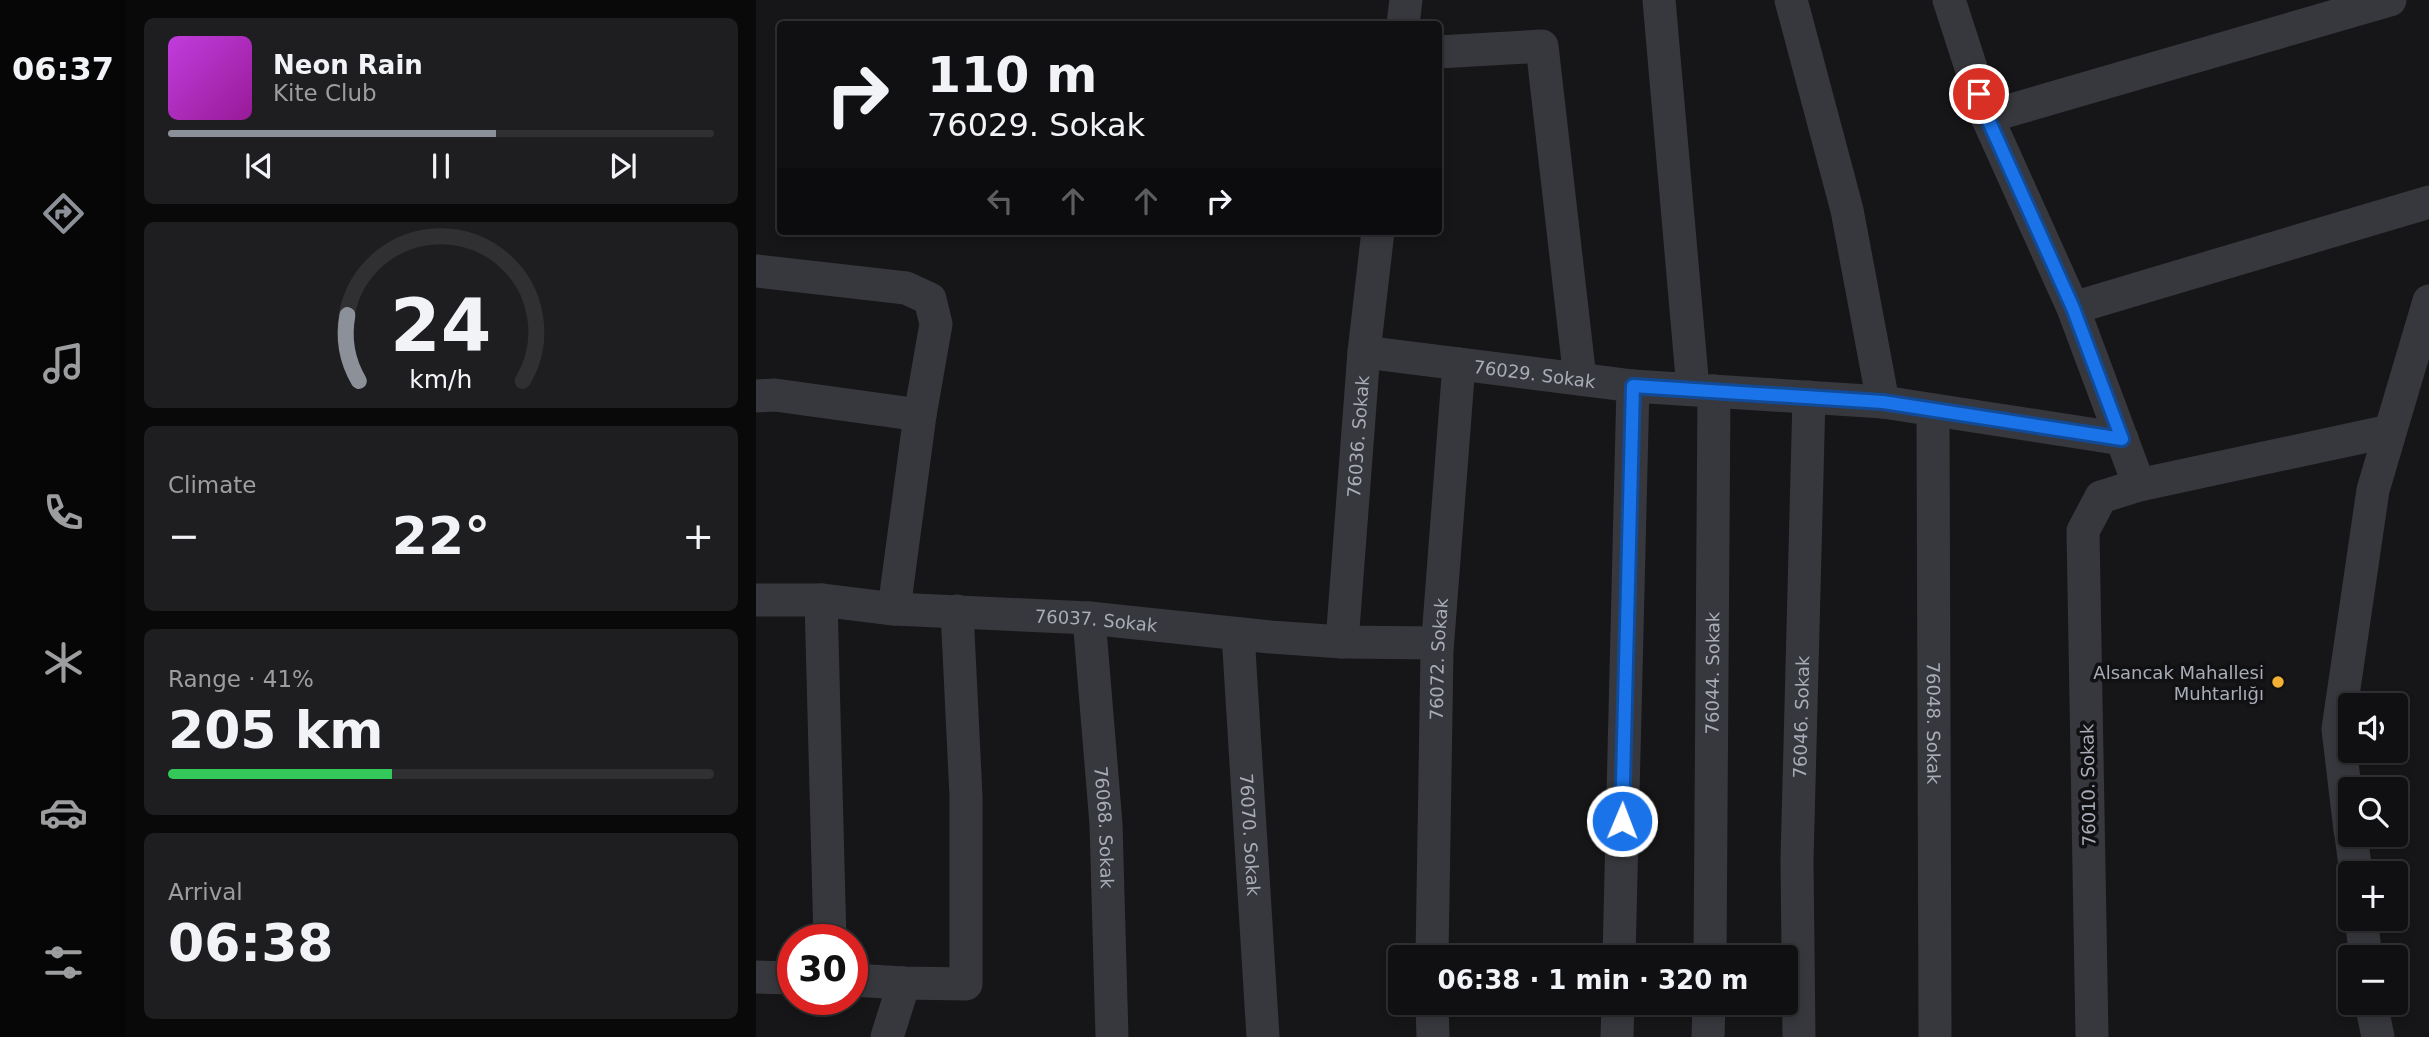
<!DOCTYPE html>
<meta charset="utf-8">
<style>
body{margin:0;font-family:"DejaVu Sans",sans-serif;background:#1e1e20;color:#f1f3f6;height:100vh;display:flex;flex-direction:column;font-size:26px;white-space:nowrap}
*{box-sizing:border-box;margin:0}
p{font-size:23px;color:#9c9d9f}
.icon{flex:none;width:38px;height:38px;fill:none;stroke:currentColor;stroke-width:2;stroke-linecap:round;stroke-linejoin:round}
.map{position:relative;flex:1;overflow:hidden}
.details{display:flex;flex-direction:column;gap:18px;padding:18px;background:#09090a;width:630px}
.details>*{flex:none}
.banner{position:absolute;left:21px;top:21px;width:665px;height:214px;border-radius:7px;box-shadow:0 4px 10px #0003,0 0 0 2px #303032;background:#101012;color:#f1f3f6;overflow:hidden}
.buttons{position:absolute;left:1582px;top:693px;display:grid;gap:14px}
.buttons a{display:grid;place-items:center;width:70px;height:70px;border-radius:7px;background:#101012;box-shadow:0 4px 10px #0003,0 0 0 2px #303032;font-size:35px}
.speed{position:absolute;left:21px;top:924px;display:flex;gap:14px;font-size:35px;font-weight:700;text-align:center}
.speed>*{display:grid;place-content:center;width:91px;height:91px;border-radius:50%;background:#101012;box-shadow:0 4px 10px #0003,0 0 0 2px #303032;line-height:1}
.speed .limit{border:10px solid #d22;background:#fff;color:#111}
.pin{position:absolute;display:grid;place-items:center;width:60px;height:60px;color:#fff;margin:-30px;border:4px solid #fff;border-radius:50%;box-shadow:0 2px 7px #0007}
.me{position:absolute;width:77px;margin:-38px;rotate:1deg;stroke-linejoin:round;filter:drop-shadow(0 0 5px #0008)}
.turn{display:flex;align-items:center;gap:24px;height:147px;padding:0 35px;font-size:32px}
.turn .icon{width:91px;height:91px;stroke-width:2.5}
.turn b{display:block;font-size:49px;line-height:60px}
.lanes{display:flex;align-items:center;height:66px;padding:0 35px;background:#0003;justify-content:center;gap:35px;direction:ltr}
.lanes .off{opacity:.35}
.big{font-size:52px;font-weight:600;line-height:1.1}
.details .tile{flex:1;display:flex;flex-direction:column;justify-content:center;gap:10px;min-width:0;padding:0 24px;border-radius:10px;background:#1e1e20}
.details .dial{align-items:center;gap:0}
.dial svg{height:182px;overflow:visible;fill:none;stroke:#303032;stroke-width:7;stroke-linecap:round;text-anchor:middle}
.dial text{fill:#f1f3f6;stroke:none}
.song{display:flex;align-items:center;gap:21px}
.cover{width:84px;height:84px;border-radius:10px;background:linear-gradient(135deg,hsl(290 70% 55%),hsl(300 70% 35%))}
.played{height:7px;border-radius:4px;background:linear-gradient(90deg,#8c9099 60%,#303032 60%)}
.keys{display:flex;justify-content:space-around;direction:ltr}
.heat{display:flex;justify-content:space-between;align-items:center;font-size:38px;direction:ltr}
.charge{height:10px;border-radius:5px;background:linear-gradient(90deg,#34c759 41%,#303032 0)}
.trip{position:absolute;left:632px;top:945px;width:410px;height:70px;border-radius:7px;background:#101012;box-shadow:0 4px 10px #0003,0 0 0 2px #303032;font-weight:600;line-height:70px;text-align:center}
main{display:flex;flex:1;min-height:0}
.menu{display:flex;flex-direction:column;width:126px;justify-content:space-around;align-items:center;background:#060607;color:#9c9d9f}
.menu .icon{width:49px;height:49px}
.menu .on{color:#8c9099}
.menu b{font-size:32px;color:#f1f3f6}
.map>svg:first-child{display:block}
.lines{fill:none;stroke-linecap:round;stroke-linejoin:round}
.minor{stroke:#37383d;stroke-width:33}
.route-casing{stroke:#114b97;stroke-width:18}
.route{stroke:#1a73e8;stroke-width:12}
.poi-dot{fill:#f2b134;stroke:#111113;stroke-width:2.5}
.labels{text-anchor:middle;dominant-baseline:central;stroke-width:7;stroke-linejoin:round;paint-order:stroke}
.street-label{font-size:18px;fill:#a8adb8;stroke:#111113}
.poi-label{font-size:18px;fill:#a8adb8;stroke:#111113;text-anchor:end}
</style>
<main>
<nav class="menu">
<b>06:37</b>
<svg class="icon on" aria-label="directions" viewBox="0 0 24 24"><path d="M12 3l9 9-9 9-9-9zM9 14v-3h6M13 9l2 2-2 2"/></svg>
<svg class="icon" aria-label="music" viewBox="0 0 24 24"><path d="M9 18V5l10-2v13"/><circle cx="6" cy="18" r="3"/><circle cx="16" cy="16" r="3"/></svg>
<svg class="icon" aria-label="phone" viewBox="0 0 24 24"><path d="M5 4h4l2 5-3 2q2 4 5 5l2-3 5 2v4C11 20 4 13 5 4z"/></svg>
<svg class="icon" aria-label="climate" viewBox="0 0 24 24"><path d="M12 3v18M4 7l16 10M4 17L20 7"/></svg>
<svg class="icon" aria-label="car" viewBox="0 0 24 24"><path d="M5 17H2v-5l4-1 3-4h7l3 4 3 1v5h-3M9 17h6M6 11h13"/><circle cx="7" cy="17" r="2"/><circle cx="17" cy="17" r="2"/></svg>
<svg class="icon" aria-label="filters" viewBox="0 0 24 24"><path d="M4 7h16M4 17h16"/><circle cx="9" cy="7" r="2"/><circle cx="15" cy="17" r="2"/></svg>
</nav>
<section class="details">
<div class="tile">
<div class="song"><i class="cover"></i><div><b>Neon Rain</b><p>Kite Club</p></div></div>
<div class="played"></div>
<div class="keys"><svg class="icon" aria-label="previous" viewBox="0 0 24 24"><path d="M18 5L8 12l10 7zM5 5v14"/></svg><svg class="icon" aria-label="pause" viewBox="0 0 24 24"><path d="M8 5v14M16 5v14"/></svg><svg class="icon" aria-label="next" viewBox="0 0 24 24"><path d="M6 5l10 7-10 7zM19 5v14"/></svg></div>
</div>
<div class="tile dial"><svg viewBox="0 0 100 80">
<path d="M14 69A42 42 0 1 1 86 69"/>
<path d="M14 69A42 42 0 0 1 9 40" stroke="#8c9099"/>
<text x="50" y="56" font-size="32" font-weight="700">24</text>
<text x="50" y="72" font-size="11">km/h</text>
</svg></div>
<div class="tile"><p>Climate</p>
<div class="heat"><a>−</a><b class="big">22°</b><a>+</a></div>
</div>
<div class="tile"><p>Range · 41%</p><b class="big">205 km</b><div class="charge"></div></div>
<div class="tile"><p>Arrival</p><b class="big">06:38</b></div>
</section>
<div class="map">
<svg width="1673" height="1037" viewBox="0 0 1673 1037">
<rect width="100%" height="100%" fill="#161618"/>
<g class="lines">
<g class="minor">
<path d="M903,0L937,389"/>
<path d="M1035,0L1091,210L1127,402"/>
<path d="M1193,0L1231,117L1317,308L1383,485"/>
<path d="M647,24L650,0"/>
<path d="M682,52L786,46L824,379"/>
<path d="M1231,117L1634,0"/>
<path d="M0,271L150,288L174,299L180,324L164,415L138,609"/>
<path d="M1317,308L1673,202"/>
<path id="s1" d="M608,352L877,386L1127,402L1366,439"/>
<path d="M0,396L19,395L164,415"/>
<path id="s2" d="M1177,410L1179,1037"/>
<path id="s3" d="M0,600H65L138,609L333,618L514,637L586,642L681,643"/>
<path d="M65,600L74,940"/>
<path id="s4" d="M333,618L350,824L356,1037"/>
<path id="s5" d="M482,634L507,1037"/>
<path id="s6" d="M586,642L608,352L622,231"/>
<path d="M1594,830L1582,729L1617,490L1673,301"/>
<path d="M1595,835L1600,873"/>
<path d="M1605,919L1610,957"/>
<path id="s7" d="M676,957L681,651L703,364"/>
<path d="M863,957L877,386"/>
<path id="s8" d="M954,957L958,391"/>
<path d="M0,977L37,978"/>
<path d="M96,980L148,983L210,984V796L201,611"/>
<path d="M676,1003L677,1037"/>
<path d="M1615,1003L1622,1037"/>
<path d="M131,1037L148,983"/>
<path d="M861,1037L862,1003"/>
<path d="M952,1037L953,1003"/>
<path id="s9" d="M1043,1037L1041,861L1053,397"/>
<path d="M1336,1037L1327,531L1345,497L1383,485L1634,431"/>
</g>
</g>
<g class="lines">
<g class="route-casing">
<path id="route" d="M866,821L877,386L1127,402L1366,439L1317,308L1231,117L1223,94"/>
</g>
<use href="#route" class="route"/>
</g>
<circle class="poi-dot" cx="1522" cy="682" r="7"/>
<g class="labels">
<g class="street-label">
<text stroke="none"><textPath href="#s1" startOffset="172">76029. Sokak</textPath></text>
<text stroke="none"><textPath href="#s6" startOffset="206">76036. Sokak</textPath></text>
<text stroke="none"><textPath href="#s3" startOffset="341">76037. Sokak</textPath></text>
<text stroke="none"><textPath href="#s7" startOffset="298">76072. Sokak</textPath></text>
<text stroke="none"><textPath href="#s8" startOffset="284">76044. Sokak</textPath></text>
<text stroke="none"><textPath href="#s9" startOffset="320">76046. Sokak</textPath></text>
<text stroke="none"><textPath href="#s2" startOffset="313">76048. Sokak</textPath></text>
<text transform="translate(1332 785) rotate(-91)">76010. Sokak</text>
<text stroke="none"><textPath href="#s4" startOffset="210">76068. Sokak</textPath></text>
<text stroke="none"><textPath href="#s5" startOffset="201">76070. Sokak</textPath></text>
</g>
<g class="poi-label">
<text x="1508" y="672">Alsancak Mahallesi<tspan x="1508" dy="21">Muhtarlığı</tspan></text>
</g>
</g>
</svg>
<div class="buttons">
<a><svg class="icon" aria-label="sound" viewBox="0 0 24 24"><path d="M4 9h4l5-4v14l-5-4H4zM17 9q2 3 0 6"/></svg></a>
<a><svg class="icon" aria-label="search" viewBox="0 0 24 24"><circle cx="10" cy="10" r="6"/><path d="M15 15l6 6"/></svg></a>
<a>+</a>
<a>−</a>
</div>
<div class="speed"><div class="limit">30</div></div>
<div class="pin" style="left:1223px;top:94px;background:#d93025"><svg class="icon" aria-label="arrive" viewBox="0 0 24 24"><path d="M6 21V4h12l-3 4 3 4H6"/></svg></div>
<svg class="me" style="left:866px;top:821px" viewBox="-20 -20 40 40"><circle r="17" fill="#1a73e8" stroke="#fff" stroke-width="3"/><path d="M0-11L8 9 0 5-8 9z" fill="#fff"/></svg>
<div class="trip">06:38 · 1 min · 320 m</div>
<div class="banner">
<div class="turn"><svg class="icon" aria-label="right" viewBox="0 0 24 24"><path d="M7 20v-9h11M14 6l5 5-5 5"/></svg><div><b>110 m</b>76029. Sokak</div></div>
<div class="lanes"><svg class="icon off" aria-label="left" viewBox="0 0 24 24"><path d="M17 20v-9H6M10 6l-5 5 5 5"/></svg><svg class="icon off" aria-label="ahead" viewBox="0 0 24 24"><path d="M12 20V5M6 11l6-6 6 6"/></svg><svg class="icon off" aria-label="ahead" viewBox="0 0 24 24"><path d="M12 20V5M6 11l6-6 6 6"/></svg><svg class="icon" aria-label="right" viewBox="0 0 24 24"><path d="M7 20v-9h11M14 6l5 5-5 5"/></svg></div>
</div>
</div>
</main>
